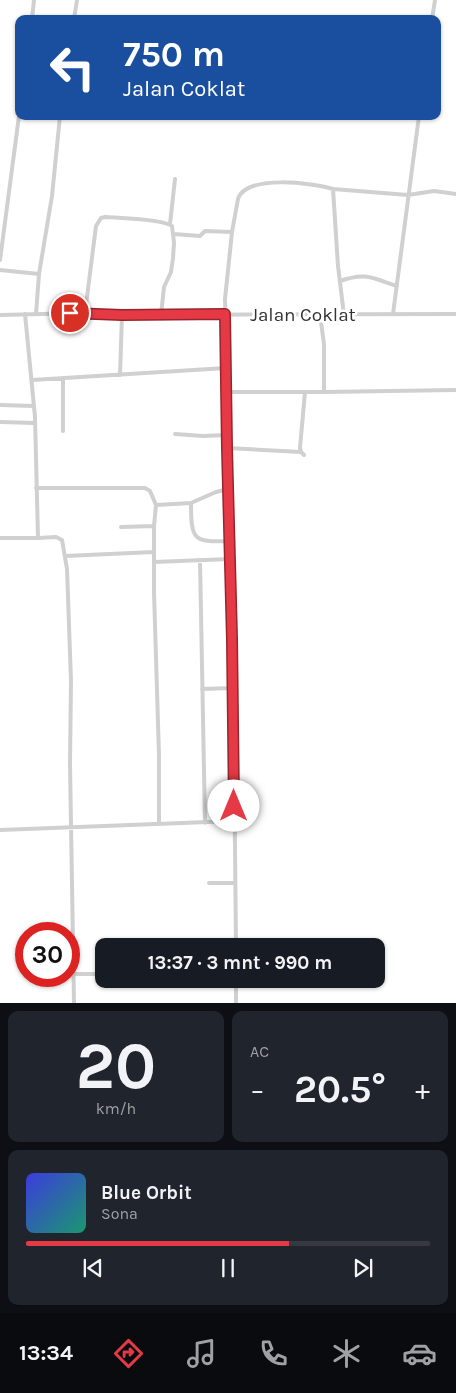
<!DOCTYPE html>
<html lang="id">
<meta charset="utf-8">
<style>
body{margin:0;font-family:Karla,sans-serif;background:#20242c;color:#f1f3f6;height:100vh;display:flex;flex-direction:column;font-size:19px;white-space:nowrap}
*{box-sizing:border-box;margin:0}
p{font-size:16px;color:#9ea1a6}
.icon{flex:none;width:28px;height:28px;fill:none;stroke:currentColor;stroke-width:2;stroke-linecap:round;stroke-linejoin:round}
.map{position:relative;height:1003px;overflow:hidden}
.panel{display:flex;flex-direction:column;gap:8px;padding:8px;background:#0d0f14;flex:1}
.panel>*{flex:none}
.banner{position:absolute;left:15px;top:15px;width:426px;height:105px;border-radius:10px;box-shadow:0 1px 4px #0004;background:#1a4fa0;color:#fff;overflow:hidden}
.speed{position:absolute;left:15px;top:922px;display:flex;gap:10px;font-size:25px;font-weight:700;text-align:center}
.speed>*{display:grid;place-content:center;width:65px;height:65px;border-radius:50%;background:#171b24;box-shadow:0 1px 4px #0004;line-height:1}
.speed .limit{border:8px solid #d22;background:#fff;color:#111}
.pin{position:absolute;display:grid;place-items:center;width:42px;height:42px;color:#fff;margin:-21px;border:2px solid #fff;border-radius:50%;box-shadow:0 1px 5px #0007}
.me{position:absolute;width:55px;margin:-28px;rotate:0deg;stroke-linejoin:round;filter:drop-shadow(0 0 4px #0008)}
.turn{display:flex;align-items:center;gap:18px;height:105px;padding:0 25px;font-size:22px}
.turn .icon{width:65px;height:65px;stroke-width:2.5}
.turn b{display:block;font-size:35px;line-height:42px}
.big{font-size:38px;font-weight:700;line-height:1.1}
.panel .card{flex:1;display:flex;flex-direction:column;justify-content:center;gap:8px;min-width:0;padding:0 18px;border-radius:10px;background:#20242c}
.panel .dial{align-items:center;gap:0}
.dial b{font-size:65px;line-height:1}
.song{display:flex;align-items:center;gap:15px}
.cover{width:60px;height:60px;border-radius:8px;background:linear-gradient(135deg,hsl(240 70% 55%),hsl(160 70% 35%))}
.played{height:5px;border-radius:2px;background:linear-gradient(90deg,#e63946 65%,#363941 65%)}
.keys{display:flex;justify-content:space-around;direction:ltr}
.heat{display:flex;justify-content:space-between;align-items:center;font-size:28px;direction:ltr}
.panel .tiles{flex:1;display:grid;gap:8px;grid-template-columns:1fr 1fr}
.card:last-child{grid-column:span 2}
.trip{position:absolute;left:95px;top:938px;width:290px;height:50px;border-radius:10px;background:#171b24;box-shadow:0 1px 4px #0004;font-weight:700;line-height:50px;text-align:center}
.tabs{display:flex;height:80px;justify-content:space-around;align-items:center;background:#090b0e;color:#9ea1a6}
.tabs .icon{width:35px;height:35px}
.tabs .selected{color:#e63946}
.tabs b{font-size:22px;color:#f1f3f6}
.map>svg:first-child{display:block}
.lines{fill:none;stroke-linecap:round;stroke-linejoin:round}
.street{stroke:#d0d0d0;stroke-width:4}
.route-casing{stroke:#96252e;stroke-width:12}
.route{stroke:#e63946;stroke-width:9}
.labels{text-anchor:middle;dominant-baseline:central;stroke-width:5;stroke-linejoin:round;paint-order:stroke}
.street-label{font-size:19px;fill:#333;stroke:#fff}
</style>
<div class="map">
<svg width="456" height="1003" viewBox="0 0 456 1003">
<rect width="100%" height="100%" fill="#fff"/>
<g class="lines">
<path class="street" d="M32,19L34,0
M74,19L77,0
M432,19L435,0
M170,224L175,179
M174,234L200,236L205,231L232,232
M0,260L19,116
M0,270L39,274
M340,281C366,272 372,278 397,286
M85,313L96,226L101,218L105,217C119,218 163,219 172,226L174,243L173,258L171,272L164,287L161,315
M25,314L35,417L38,538L56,537L62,540L67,569L71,681L70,764L74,1003
M36,314L39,274L52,196L60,116
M393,314L419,116
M0,315L85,313L122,315L456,314
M344,315L338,266L333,189L408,195L434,191L456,194
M120,375L122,315
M32,380L226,368
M226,392H324V344L320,315
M324,392L456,390
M0,405L34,406
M0,422L35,423
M63,431V379
M175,434L203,436L227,435
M227,448L301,452
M304,455L301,452L300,448L305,392
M36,488H145L150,491L156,505L154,526V592L159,756V824
M191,503C191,542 194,542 231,541
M156,505L191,503L216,492L228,489
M121,527L154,526
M0,538H38
M65,556L154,552
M200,560L205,823
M154,562L230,559
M202,689L232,688
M0,830L234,821
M209,883H235
M236,946L233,650L225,299L232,232L238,199C246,174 313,183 333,189
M74,974H104
M236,979V1003"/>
</g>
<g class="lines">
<g class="route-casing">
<path id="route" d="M70,313L122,315L225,314L227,448L232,639L234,806"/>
</g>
<use href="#route" class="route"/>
</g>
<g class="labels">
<g class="street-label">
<text x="303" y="315">Jalan Coklat</text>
</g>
</g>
</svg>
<div class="speed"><div class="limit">30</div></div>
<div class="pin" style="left:70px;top:313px;background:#d93025"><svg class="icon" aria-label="arrive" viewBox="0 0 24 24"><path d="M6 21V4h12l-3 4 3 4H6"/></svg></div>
<svg class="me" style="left:234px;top:806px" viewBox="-20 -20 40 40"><circle r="19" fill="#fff"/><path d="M0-13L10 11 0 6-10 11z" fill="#e63946"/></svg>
<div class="trip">13:37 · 3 mnt · 990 m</div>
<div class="banner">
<div class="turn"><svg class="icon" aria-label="left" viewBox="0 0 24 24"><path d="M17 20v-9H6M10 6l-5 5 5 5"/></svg><div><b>750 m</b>Jalan Coklat</div></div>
</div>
</div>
<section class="panel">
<div class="tiles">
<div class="card dial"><b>20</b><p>km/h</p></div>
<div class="card"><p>AC</p>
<div class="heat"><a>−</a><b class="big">20.5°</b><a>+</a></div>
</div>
<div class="card">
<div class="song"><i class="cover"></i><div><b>Blue Orbit</b><p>Sona</p></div></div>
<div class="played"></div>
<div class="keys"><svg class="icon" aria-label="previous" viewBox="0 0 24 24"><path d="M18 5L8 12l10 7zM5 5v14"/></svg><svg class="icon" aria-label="pause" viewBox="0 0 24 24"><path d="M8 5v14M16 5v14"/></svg><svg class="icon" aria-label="next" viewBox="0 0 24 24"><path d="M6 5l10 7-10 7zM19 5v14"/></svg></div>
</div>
</div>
</section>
<nav class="tabs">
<b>13:34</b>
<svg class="icon selected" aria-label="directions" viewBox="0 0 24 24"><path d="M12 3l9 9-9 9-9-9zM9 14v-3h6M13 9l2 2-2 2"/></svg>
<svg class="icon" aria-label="music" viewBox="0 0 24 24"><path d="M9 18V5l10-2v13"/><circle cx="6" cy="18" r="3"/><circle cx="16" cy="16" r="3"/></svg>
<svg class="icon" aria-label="phone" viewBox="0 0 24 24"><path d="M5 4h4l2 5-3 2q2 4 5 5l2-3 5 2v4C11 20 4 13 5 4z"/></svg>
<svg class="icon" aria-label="climate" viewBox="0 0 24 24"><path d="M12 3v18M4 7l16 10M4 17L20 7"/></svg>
<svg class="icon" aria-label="car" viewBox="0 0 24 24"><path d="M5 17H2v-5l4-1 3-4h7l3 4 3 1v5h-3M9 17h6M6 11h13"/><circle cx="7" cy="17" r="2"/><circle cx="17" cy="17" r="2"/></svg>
</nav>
